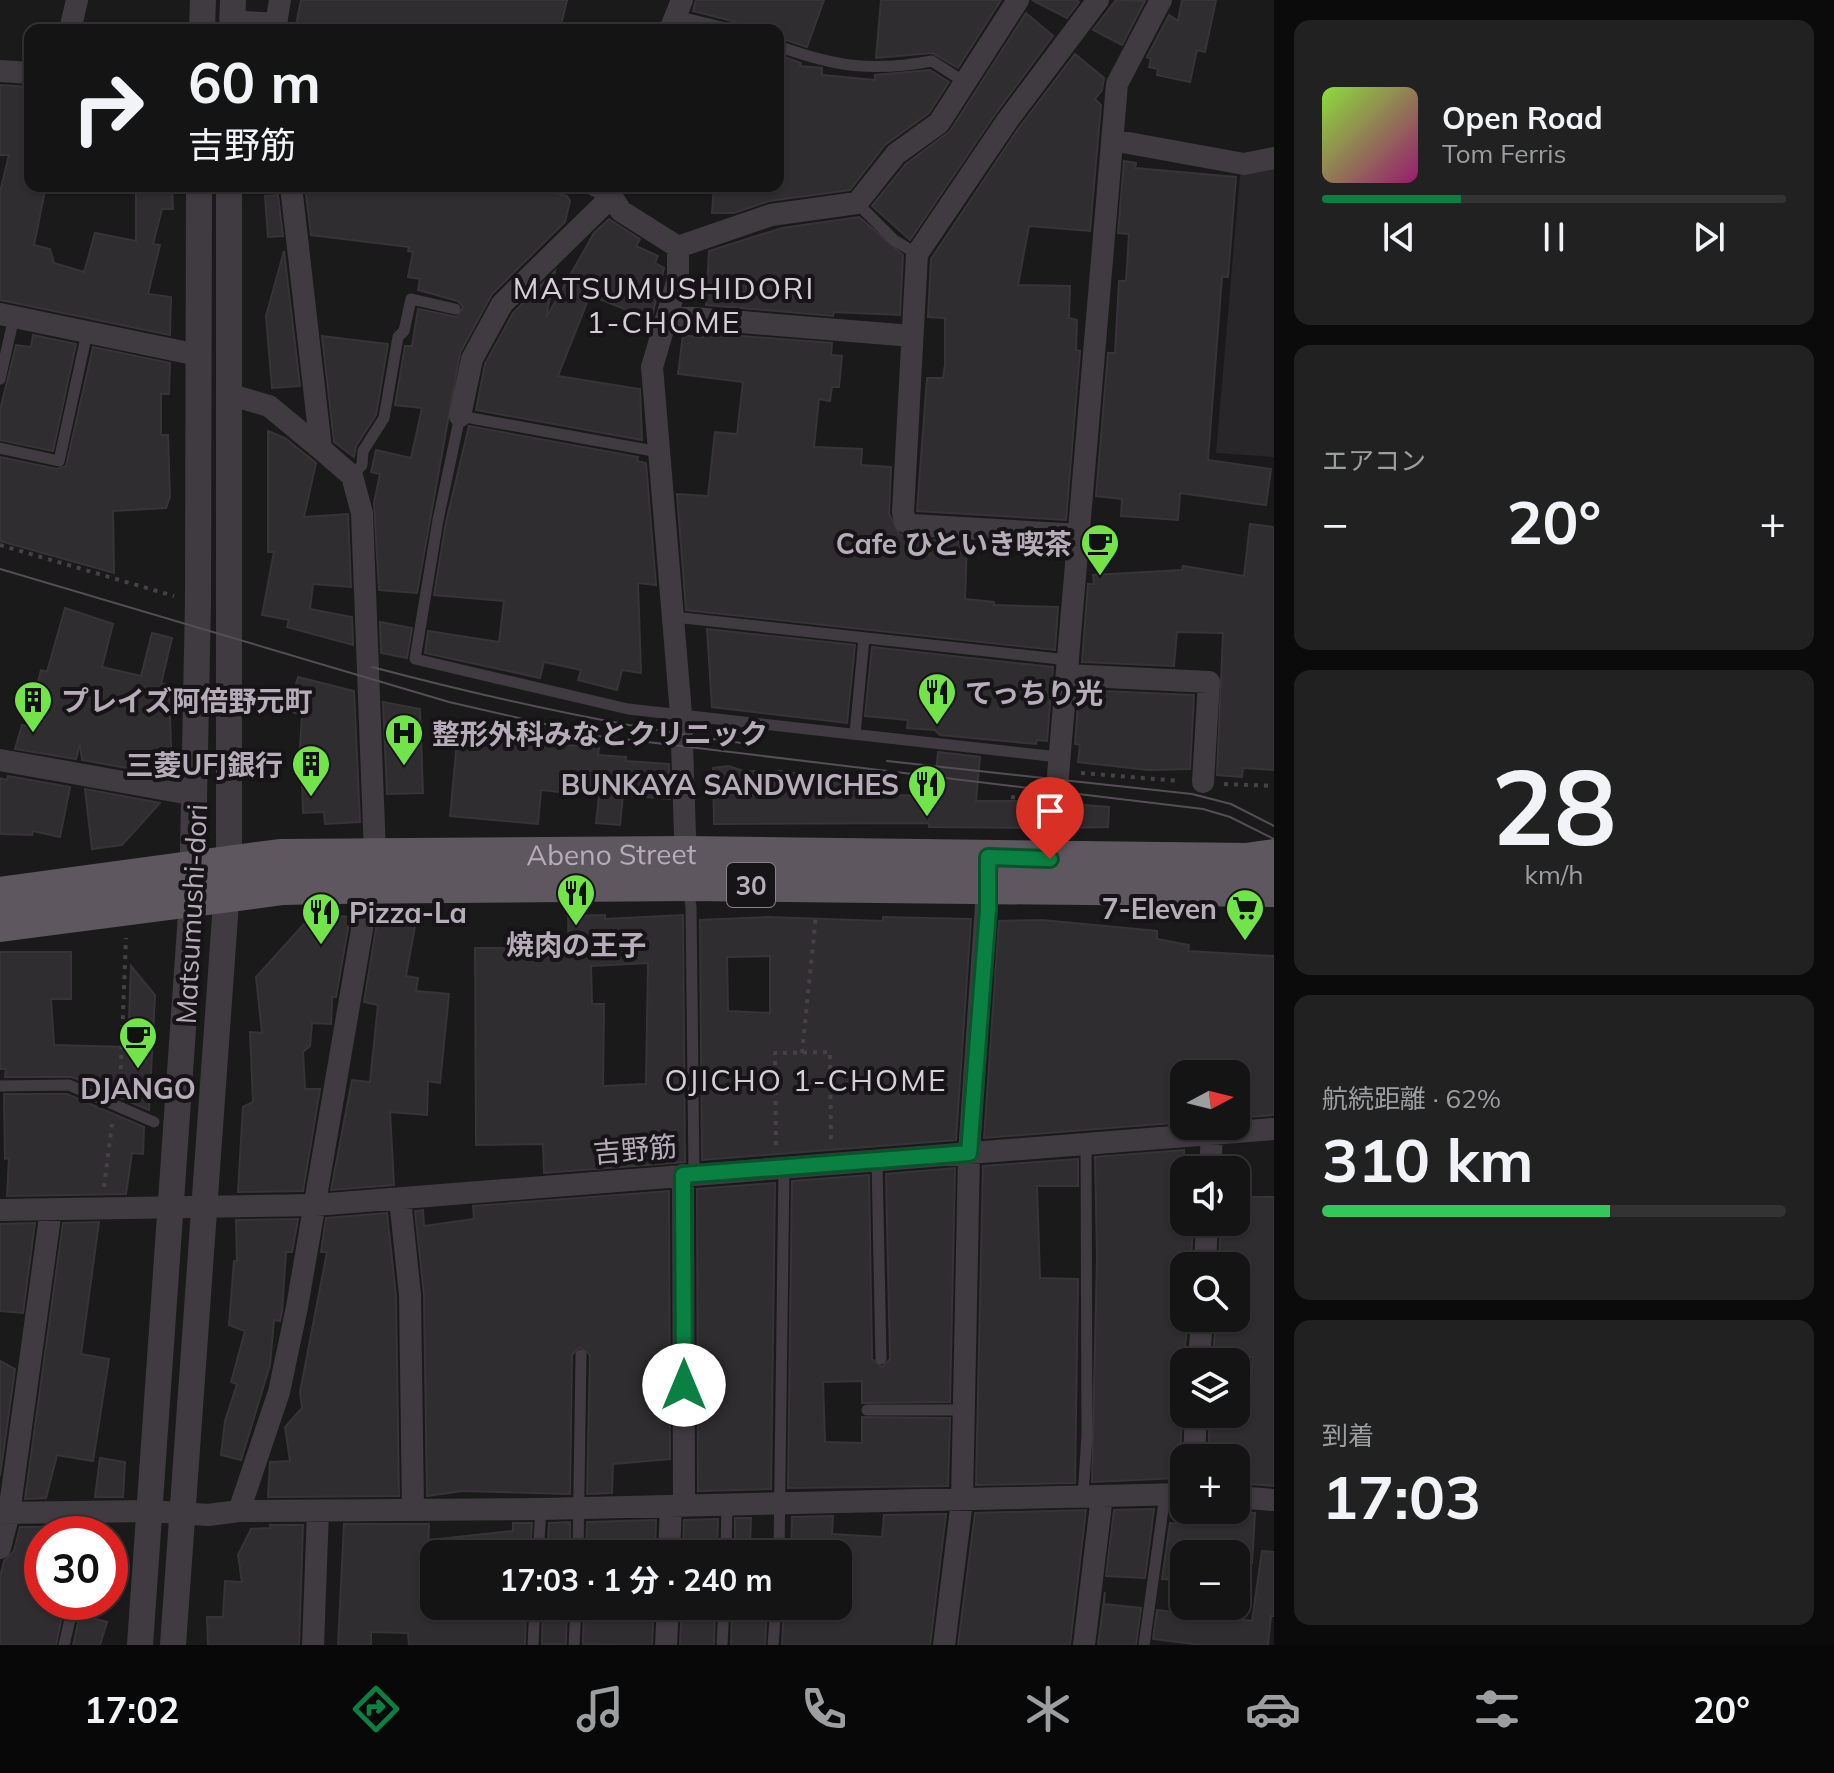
<!DOCTYPE html>
<html lang="ja">
<meta charset="utf-8">
<style>
body{margin:0;font-family:Mulish,"Noto Sans JP",sans-serif;background:#212122;color:#f1f3f6;height:100vh;display:flex;flex-direction:column;font-size:30px;white-space:nowrap}
*{box-sizing:border-box;margin:0}
p{font-size:26px;color:#9d9ea0}
.icon{flex:none;width:44px;height:44px;fill:none;stroke:currentColor;stroke-width:2;stroke-linecap:round;stroke-linejoin:round}
.map{position:relative;flex:1;overflow:hidden}
.drawer{display:flex;flex-direction:column;gap:20px;padding:20px;background:#0b0b0b;width:560px}
.drawer>*{flex:none}
.guide{position:absolute;left:24px;top:24px;width:760px;height:168px;border-radius:16px;box-shadow:0 2px 6px #0004,0 0 0 2px #333334;background:#141414;color:#f1f3f6;overflow:hidden}
.needle{width:52px;rotate:83deg}
.fabs{position:absolute;left:1170px;top:1060px;display:grid;gap:16px}
.fabs a{display:grid;place-items:center;width:80px;height:80px;border-radius:16px;background:#141414;box-shadow:0 2px 6px #0004,0 0 0 2px #333334;font-size:40px}
.speed{position:absolute;left:24px;top:1516px;display:flex;gap:16px;font-size:40px;font-weight:700;text-align:center}
.speed>*{display:grid;place-content:center;width:104px;height:104px;border-radius:50%;background:#141414;box-shadow:0 2px 6px #0004,0 0 0 2px #333334;line-height:1}
.speed .limit{border:12px solid #d22;background:#fff;color:#111}
.pin{position:absolute;display:grid;place-items:center;width:68px;height:68px;color:#fff;margin:-82px -34px;border-radius:50% 50% 50% 0;rotate:-45deg;box-shadow:0 0 8px #0007}
.pin .icon{rotate:45deg}
.me{position:absolute;width:88px;margin:-44px;rotate:0deg;stroke-linejoin:round;filter:drop-shadow(0 0 6px #0008)}
.turn{display:flex;align-items:center;gap:28px;height:168px;padding:0 32px;font-size:36px}
.turn .icon{width:104px;height:104px;stroke-width:2.5}
.turn b{display:block;font-size:56px;line-height:68px}
.big{font-size:60px;font-weight:700;line-height:1.1}
.drawer .card{flex:1;display:flex;flex-direction:column;justify-content:center;gap:12px;min-width:0;padding:0 28px;border-radius:16px;background:#212122}
.drawer .dial{align-items:center;gap:0}
.dial b{font-size:104px;line-height:1}
.song{display:flex;align-items:center;gap:24px}
.cover{width:96px;height:96px;border-radius:12px;background:linear-gradient(135deg,hsl(90 70% 55%),hsl(320 70% 35%))}
.played{height:8px;border-radius:4px;background:linear-gradient(90deg,#0b8043 30%,#333334 30%)}
.keys{display:flex;justify-content:space-around;direction:ltr}
.heat{display:flex;justify-content:space-between;align-items:center;font-size:44px;direction:ltr}
.charge{height:12px;border-radius:6px;background:linear-gradient(90deg,#34c759 62%,#333334 0)}
.trip{position:absolute;left:420px;top:1540px;width:432px;height:80px;border-radius:16px;background:#141414;box-shadow:0 2px 6px #0004,0 0 0 2px #333334;font-weight:700;line-height:80px;text-align:center}
.tabs{display:flex;height:128px;justify-content:space-around;align-items:center;background:#080808;color:#9d9ea0}
.tabs .icon{width:56px;height:56px}
.tabs .on{color:#0b8043}
.tabs b{font-size:36px;color:#f1f3f6}
main{display:flex;flex:1;min-height:0}
.map>svg:first-child{display:block}
.built{fill:#282628}
.building{fill:#2f2d2f;stroke:#373437;stroke-width:2;fill-rule:evenodd}
.lines{fill:none;stroke-linecap:round;stroke-linejoin:round}
.path{stroke:#464147;stroke-width:4;stroke-dasharray:4 6;stroke-linecap:butt}
.service{stroke:#403b40;stroke-width:11}
.minor{stroke:#403b40;stroke-width:22}
.tertiary{stroke:#403b40;stroke-width:26}
.primary{stroke:#5e575f;stroke-width:34}
.tram{stroke:#544e55;stroke-width:2}
.route-casing{stroke:#07532c;stroke-width:20}
.route{stroke:#0b8043;stroke-width:14}
.labels{text-anchor:middle;dominant-baseline:central;stroke-width:8;stroke-linejoin:round;paint-order:stroke}
.shield{fill:#161416;stroke:#877f89;stroke-width:2}
.shield-label{font-size:26px;font-weight:bold;fill:#b7adba}
.poi-label{font-size:28px;font-weight:bold;fill:#b7adba;stroke:#161416;text-anchor:end}
.street-label{font-size:28px;fill:#b7adba;stroke:#161416}
.neighbourhood-label{font-size:30px;letter-spacing:2px;fill:#d5ced6;stroke:#161416}
</style>
<main>
<div class="map">
<svg width="1274" height="1645" viewBox="0 0 1274 1645">
<rect width="100%" height="100%" fill="#1b1a1b"/>
<path class="built" d="M1274,168V457L1216,453L1240,175Z"/>
<path class="building" d="M301,0H567L560,30H295Z
M696,0H824L807,47L780,38L778,30H742L736,22L693,11Z
M881,0H1001L958,68L932,53L876,58Z
M1032,0H1077L1079,2L1067,18Z
M1116,0L1145,1L1122,45L1093,30Z
M1182,0H1216L1205,52L1197,50L1190,82L1157,75L1158,69L1149,67L1151,59L1147,57L1169,15L1178,21Z
M1026,13L1053,36L996,113L910,240L872,206L906,164L950,131Z
M1075,54L1104,78L1102,90L1095,99L1101,105L1090,231L1029,226L1018,285L1070,286L1069,318L1077,320L1076,350L1080,351L1066,520L917,511L927,378H943L945,365V318L928,317L931,259L1018,129Z
M779,55L801,63L800,66L822,68V75L875,80V75L930,70L949,82L929,113L885,145L850,190L769,201L734,213H712L714,186H778Z
M0,85L30,87V186H46L34,245L50,249L54,263L84,272L95,233L136,241V186H172L173,209H162L153,244L160,245L148,294L171,297L170,335L0,300V192L9,155H0Z
M1124,161L1136,163L1135,168L1236,177L1228,277H1222L1208,460L1271,469L1266,505L1180,493L1178,520L1121,516L1122,499L1096,496L1108,353H1115L1119,281H1126L1129,234L1118,233Z
M305,186H551L549,192L567,196L570,201L565,222L492,294L460,353L417,593L379,590L374,503L380,474L371,472L376,450L411,458L422,408L395,405L405,346H412L418,309L457,317L463,307L458,301L418,290L420,279L408,277L413,252L408,251L409,247L311,235Z
M278,195L283,236L268,237L265,196Z
M859,217L903,255L900,315L834,312L833,316L706,305L709,251L782,228Z
M609,219L640,239L636,246L658,256L655,263L664,268L651,320L590,295L558,376L640,389L642,440L476,410L485,364L513,313L555,271L546,318L594,233Z
M284,251L300,386L272,388L266,316Z
M704,333L832,343L831,355L842,356L839,387H832L830,401L819,399L814,447L862,449L861,465L891,467L889,514L899,534L911,539L967,542L965,599L994,602V605L1058,607L1055,650L686,610L677,494L708,496L715,432L737,434L743,382L678,374L683,335L703,338Z
M33,335L76,344L53,451L0,440V410L16,345L31,347Z
M322,336L388,344L376,415L356,446L354,457L334,442Z
M93,347L170,363L169,394H161V435H168L170,497L166,508L113,511L114,573L0,541V457L57,469L66,466Z
M469,426L638,457L637,461L646,463L656,585L638,583L641,673L622,670L617,690L578,680L581,670L544,662L540,678L425,653L428,631L499,642L504,601L434,595L446,522Z
M268,431L285,438L316,463L304,517L348,514L351,587L313,584L310,609L352,617L353,645L287,627L289,620L262,615L274,552H268Z
M1250,524L1274,527V770L1243,768L1242,777L1217,775L1223,633L1177,632L1174,666L1082,662L1088,584H1094L1093,575L1182,570L1183,566L1244,576Z
M65,608L113,624L102,667L141,676L152,633L172,638L161,684H169L172,776L82,760L80,744L76,759L15,749L22,725L27,726L41,670L47,672Z
M380,622L412,628L407,658L381,653Z
M707,629L855,645L847,723L712,707Z
M872,647L1053,667L1047,741L1037,740L1036,744L940,735L935,730L907,728L908,720L865,716Z
M298,677L354,691L360,822L325,824L324,812L303,813L302,778H298L302,715L289,711Z
M1079,690L1194,695L1190,769L1148,770L1078,762L1080,745L1075,744Z
M383,702L420,709L423,793L387,794Z
M459,721L508,728L507,733L548,738L547,743L599,748L598,755L626,757V761L669,764L670,799L623,795L620,825L596,823L599,796L541,790L538,824L450,816Z
M938,752L980,757L976,801H1042L1039,828L929,827V823L714,824L713,768L729,766L743,771H782V773H796V777H813V782L853,781V789H895V795L934,796Z
M8,776L70,787L60,837L33,831L32,835L0,834V778L7,780Z
M85,789L160,803L122,845L92,849Z
M1070,804L1109,807L1108,827L1068,828Z
M313,914L350,917L336,997H332L331,1024L312,1023L310,1046L303,1052L305,1089H320L303,1191L238,1192L243,1107L253,1102L250,1032L262,1033L256,977Z
M417,915L406,976L418,978L416,991L449,994L440,1083L428,1081L427,1115L390,1112L394,1185L331,1190L352,1080L370,1082L378,1005L364,1002L378,916Z
M605,915V919L683,915L685,1162L544,1173L543,1144L476,1145L475,948H527V957L569,956L568,916ZM648,963L646,1084L603,1086L604,1004H592L591,966Z
M767,917L883,921V917L971,919L956,1140L702,1160L700,920ZM770,956V1013L728,1011L727,957Z
M1042,920L1157,931V939L1189,945L1188,951L1274,956V1115L1236,1118V1074H1184V1122L984,1138L999,921Z
M0,952H71V999H51L54,1045L128,1047L131,966L155,995L149,1110L72,1077H5L6,1069H0Z
M4,1094H67L144,1127L143,1154L132,1153L126,1194L7,1196L9,1158L5,1159Z
M1184,1150V1222H1193L1191,1263L1184,1266L1179,1318H1188L1178,1414H1182L1179,1478L1092,1482L1097,1256L1095,1157Z
M1078,1159V1186H1037L1040,1278L1078,1279L1075,1483L976,1485L983,1166Z
M955,1168L950,1402L862,1403V1381L823,1382L825,1442L862,1443V1417L950,1418L948,1486L788,1488L792,1181L869,1175L872,1359L882,1367L890,1359L886,1174Z
M775,1183L771,1489L698,1491L697,1189Z
M669,1191L670,1459L613,1464L612,1493L587,1494L590,1355L580,1347L572,1355L570,1494L462,1491L427,1496L424,1295L415,1211L423,1210L424,1226L474,1219L473,1206Z
M1236,1197H1274V1486L1236,1483V1458H1208L1210,1414L1249,1416L1253,1357L1213,1358L1216,1318H1236V1263H1219L1221,1222H1236Z
M387,1213L396,1296L399,1496L268,1497L270,1462L290,1461L285,1427L302,1408L300,1392L327,1252H321L326,1218Z
M298,1219L292,1252H286L282,1311L280,1321L274,1320L270,1365L241,1460L221,1455L225,1421L237,1384L231,1382L245,1331L229,1325L234,1261H237L236,1220Z
M99,1222L81,1354L109,1359L93,1461L57,1455L46,1498L25,1499L63,1223Z
M35,1223L23,1313L0,1311V1224Z
M0,1361L15,1369L0,1476Z
M100,1458L125,1462L123,1497H95Z
M1154,1509L1145,1578L1106,1576L1114,1510Z
M1086,1510L1070,1645H958L975,1513Z
M1201,1510L1255,1513L1252,1563H1236V1554H1184V1580L1162,1579L1170,1523L1199,1525Z
M946,1514L930,1645H782L784,1606H838V1554H791L792,1517L833,1516L832,1534L882,1537L884,1515Z
M735,1518H751L750,1546H735Z
M718,1519L717,1551L683,1549L684,1520Z
M656,1520L655,1548H627V1554H586L587,1522Z
M570,1522V1554H547L549,1523Z
M513,1523H532L530,1554H431L430,1540L513,1531Z
M344,1524H429L426,1606H526L525,1645H409L408,1633L371,1632V1645H338Z
M270,1525H303L299,1645H208L207,1617H223L225,1581L242,1582L238,1555L251,1529L270,1528Z
M20,1527H83L82,1534H42V1602H65L56,1645H0V1577L4,1561L14,1551Z
M1262,1551L1274,1552V1616H1271L1268,1645H1201L1153,1639L1157,1610L1252,1621Z
M1105,1592L1104,1604L1141,1608L1136,1645H1098Z
M543,1606H567L566,1644H542Z
M584,1606H654L652,1645L583,1644Z
M682,1606H715L714,1645H680Z
M732,1606H767L765,1645H731Z
M80,1615L107,1622L100,1645H73Z"/>
<g class="lines">
<path class="path" d="M0,545L174,596
M1081,773L1180,781
M1224,784L1274,786
M1011,797L1035,800
M802,1053L816,915
M120,1089L126,938
M776,1145L775,1053L830,1052L831,1140
M104,1187L112,1124"/>
<path class="service" d="M676,16L734,30
M778,46C836,67 872,72 932,61L966,83
M857,203L894,240L917,254
M0,379L14,317
M0,448L59,461L87,333
M659,452L460,416L438,520L415,659L628,709L1058,757
M352,476L362,465L363,451L384,418L398,337L404,331L411,299L455,309
M674,617L1068,660
M855,734L864,638
M688,888L691,907L694,1174
M0,1086L69,1085L154,1122
M877,1161L881,1359
M867,1410H963
M1083,1497L1087,1435L1086,1143
M90,1534L95,1513
M538,1554L541,1509
M578,1554L581,1355
M726,1554L727,1503
M779,1554L784,1167
M64,1645L74,1602
M533,1645L535,1606
M574,1645L576,1606
M722,1645L724,1606
M773,1645L776,1606
M1144,1645L1165,1495"/>
<path class="minor" d="M232,21L275,24
M70,30L77,0
M275,30L280,0
M670,30L682,0
M0,71L30,73
M1112,140L1244,164L1274,158
M596,186L606,188L621,211L678,247V279L652,367L681,714L686,864
M678,247L771,215L857,203L896,154L939,123L1018,0
M0,314L198,355
M668,316L912,336
M228,394L269,406L321,449
M460,416L472,359L502,304L603,205L613,186
M1080,535L912,525L905,522L903,512L917,254L1007,121L1098,0
M1067,675L1209,682L1203,782
M0,760L196,795
M1050,869L1117,84L1161,0
M1210,1170L1212,1134
M683,1175L684,1505
M400,1199L410,1295L413,1510
M0,1210L315,1205L1274,1129
M1205,1266L1207,1222
M1199,1362L1202,1318
M1194,1458L1196,1414
M1236,1497L1274,1500
M239,1511L279,1392L297,1307L375,854L362,513L352,476L321,449L291,186
M0,1513L149,1511L208,1515L239,1511L541,1509L1184,1494
M0,1548L9,1513L51,1210
M669,1554L671,1506
M313,1645L318,1511
M666,1645L668,1606
M944,1645L962,1501L969,1153L988,875
M1084,1645L1102,1496"/>
<path class="tertiary" d="M202,30L203,0
M232,30L233,0
M140,1645L192,900L198,601L199,186
M173,1645L229,861V186"/>
<g class="primary">
<path id="s1" d="M0,894L280,856L686,853L1246,860L1274,856"/>
<path d="M0,925L283,888L326,887L687,884L1274,890"/>
</g>
<path class="tram" d="M0,569L449,702L597,736L1203,809L1230,817L1274,839
M372,667C497,700 620,727 748,744
M887,761L1192,794L1231,804L1274,826"/>
</g>
<g class="lines">
<g class="route-casing">
<path id="route" d="M684,1385L683,1175L969,1153L988,910V857L1050,859"/>
</g>
<use href="#route" class="route"/>
</g>
<defs>
<g id="cafe-pin" transform="scale(2)"><path d="M0 17L-7.5 6A9.5 9.5 0 1 1 7.5 6Z" fill="#72e449" stroke="#161416"/><path d="M-5.5-4.5H6V0H3Q3 3.5 0 3.5H-2.5Q-5.5 3.5-5.5 0ZM3-3.2v2h1.7v-2ZM-6 4.5H4V6H-6Z" fill="#111"/></g>
<g id="restaurant-pin" transform="scale(2)"><path d="M0 17L-7.5 6A9.5 9.5 0 1 1 7.5 6Z" fill="#72e449" stroke="#161416"/><path d="M-5-6h1v4h1v-4h1v4h1v-4h1v5L-1.5 .5V6h-2V.5L-5-1ZM5-6V6H3V1.5H1.5Q1.5-4 5-6Z" fill="#111"/></g>
<g id="building-pin" transform="scale(2)"><path d="M0 17L-7.5 6A9.5 9.5 0 1 1 7.5 6Z" fill="#72e449" stroke="#161416"/><path d="M-4-6H4V6H1V3H-1V6H-4ZM-2.5-4.3h1.7v1.8h-1.7ZM.8-4.3h1.7v1.8H.8ZM-2.5-1h1.7V.8h-1.7ZM.8-1h1.7V.8H.8Z" fill="#111"/></g>
<g id="hospital-pin" transform="scale(2)"><path d="M0 17L-7.5 6A9.5 9.5 0 1 1 7.5 6Z" fill="#72e449" stroke="#161416"/><path d="M-5-5h3v3.5h4V-5h3V5h-3V1.5h-4V5h-3Z" fill="#111"/></g>
<g id="supermarket-pin" transform="scale(2)"><path d="M0 17L-7.5 6A9.5 9.5 0 1 1 7.5 6Z" fill="#72e449" stroke="#161416"/><path d="M-6-5.5h2.5l.6 2H6L4.5 2H-2.5L-4.4-4H-6ZM-1.5 3.2a1.3 1.3 0 1 0 .1 0ZM3 3.2a1.3 1.3 0 1 0 .1 0Z" fill="#111"/></g>
</defs>
<g fill-rule="evenodd">
<use href="#cafe-pin" x="1100" y="543"/>
<use href="#restaurant-pin" x="937" y="692"/>
<use href="#building-pin" x="33" y="700"/>
<use href="#hospital-pin" x="404" y="733"/>
<use href="#building-pin" x="311" y="764"/>
<use href="#restaurant-pin" x="927" y="784"/>
<use href="#restaurant-pin" x="576" y="893"/>
<use href="#supermarket-pin" x="1245" y="908"/>
<use href="#restaurant-pin" x="321" y="912"/>
<use href="#cafe-pin" x="138" y="1036"/>
</g>
<g class="labels">
<rect class="shield" x="727" y="863" width="48" height="44" rx="6"/>
<g class="shield-label">
<text x="751" y="885">30</text>
</g>
<g class="poi-label">
<text x="1072" y="543">Cafe ひといき喫茶</text>
<text x="965" y="692" text-anchor="start">てっちり光</text>
<text x="61" y="700" text-anchor="start">プレイズ阿倍野元町</text>
<text x="432" y="733" text-anchor="start">整形外科みなとクリニック</text>
<text x="283" y="764">三菱UFJ銀行</text>
<text x="899" y="784">BUNKAYA SANDWICHES</text>
<text x="1217" y="908">7-Eleven</text>
<text x="349" y="912" text-anchor="start">Pizza-La</text>
<text x="576" y="944" text-anchor="middle">焼肉の王子</text>
<text x="138" y="1088" text-anchor="middle">DJANGO</text>
</g>
<g class="street-label">
<text stroke="none"><textPath href="#s1" startOffset="614">Abeno Street</textPath></text>
<text transform="translate(191 914) rotate(-87)">Matsumushi-dori</text>
<text transform="translate(635 1149) rotate(-5)">吉野筋</text>
</g>
<g class="neighbourhood-label">
<text x="664" y="288">MATSUMUSHIDORI<tspan x="664" dy="34">1-CHOME</tspan></text>
<text x="806" y="1080">OJICHO 1-CHOME</text>
</g>
</g>
</svg>
<div class="fabs">
<a><svg class="needle" viewBox="-14 -14 28 28"><path d="M0-13l5 13h-10z" fill="#e53935"/><path d="M0 13l5-13h-10z" fill="#9d9ea0"/></svg></a>
<a><svg class="icon" aria-label="sound" viewBox="0 0 24 24"><path d="M4 9h4l5-4v14l-5-4H4zM17 9q2 3 0 6"/></svg></a>
<a><svg class="icon" aria-label="search" viewBox="0 0 24 24"><circle cx="10" cy="10" r="6"/><path d="M15 15l6 6"/></svg></a>
<a><svg class="icon" aria-label="layers" viewBox="0 0 24 24"><path d="M12 4l9 5-9 5-9-5zM3 14l9 5 9-5"/></svg></a>
<a>+</a>
<a>−</a>
</div>
<div class="speed"><div class="limit">30</div></div>
<div class="pin" style="left:1050px;top:859px;background:#d93025"><svg class="icon" aria-label="arrive" viewBox="0 0 24 24"><path d="M6 21V4h12l-3 4 3 4H6"/></svg></div>
<svg class="me" style="left:684px;top:1385px" viewBox="-20 -20 40 40"><circle r="19" fill="#fff"/><path d="M0-13L10 11 0 6-10 11z" fill="#0b8043"/></svg>
<div class="trip">17:03 · 1 分 · 240 m</div>
<div class="guide">
<div class="turn"><svg class="icon" aria-label="right" viewBox="0 0 24 24"><path d="M7 20v-9h11M14 6l5 5-5 5"/></svg><div><b>60 m</b>吉野筋</div></div>
</div>
</div>
<section class="drawer">
<div class="card">
<div class="song"><i class="cover"></i><div><b>Open Road</b><p>Tom Ferris</p></div></div>
<div class="played"></div>
<div class="keys"><svg class="icon" aria-label="previous" viewBox="0 0 24 24"><path d="M18 5L8 12l10 7zM5 5v14"/></svg><svg class="icon" aria-label="pause" viewBox="0 0 24 24"><path d="M8 5v14M16 5v14"/></svg><svg class="icon" aria-label="next" viewBox="0 0 24 24"><path d="M6 5l10 7-10 7zM19 5v14"/></svg></div>
</div>
<div class="card"><p>エアコン</p>
<div class="heat"><a>−</a><b class="big">20°</b><a>+</a></div>
</div>
<div class="card dial"><b>28</b><p>km/h</p></div>
<div class="card"><p>航続距離 · 62%</p><b class="big">310 km</b><div class="charge"></div></div>
<div class="card"><p>到着</p><b class="big">17:03</b></div>
</section>
</main>
<nav class="tabs">
<b>17:02</b>
<svg class="icon on" aria-label="directions" viewBox="0 0 24 24"><path d="M12 3l9 9-9 9-9-9zM9 14v-3h6M13 9l2 2-2 2"/></svg>
<svg class="icon" aria-label="music" viewBox="0 0 24 24"><path d="M9 18V5l10-2v13"/><circle cx="6" cy="18" r="3"/><circle cx="16" cy="16" r="3"/></svg>
<svg class="icon" aria-label="phone" viewBox="0 0 24 24"><path d="M5 4h4l2 5-3 2q2 4 5 5l2-3 5 2v4C11 20 4 13 5 4z"/></svg>
<svg class="icon" aria-label="climate" viewBox="0 0 24 24"><path d="M12 3v18M4 7l16 10M4 17L20 7"/></svg>
<svg class="icon" aria-label="car" viewBox="0 0 24 24"><path d="M5 17H2v-5l4-1 3-4h7l3 4 3 1v5h-3M9 17h6M6 11h13"/><circle cx="7" cy="17" r="2"/><circle cx="17" cy="17" r="2"/></svg>
<svg class="icon" aria-label="filters" viewBox="0 0 24 24"><path d="M4 7h16M4 17h16"/><circle cx="9" cy="7" r="2"/><circle cx="15" cy="17" r="2"/></svg>
<b>20°</b>
</nav>
